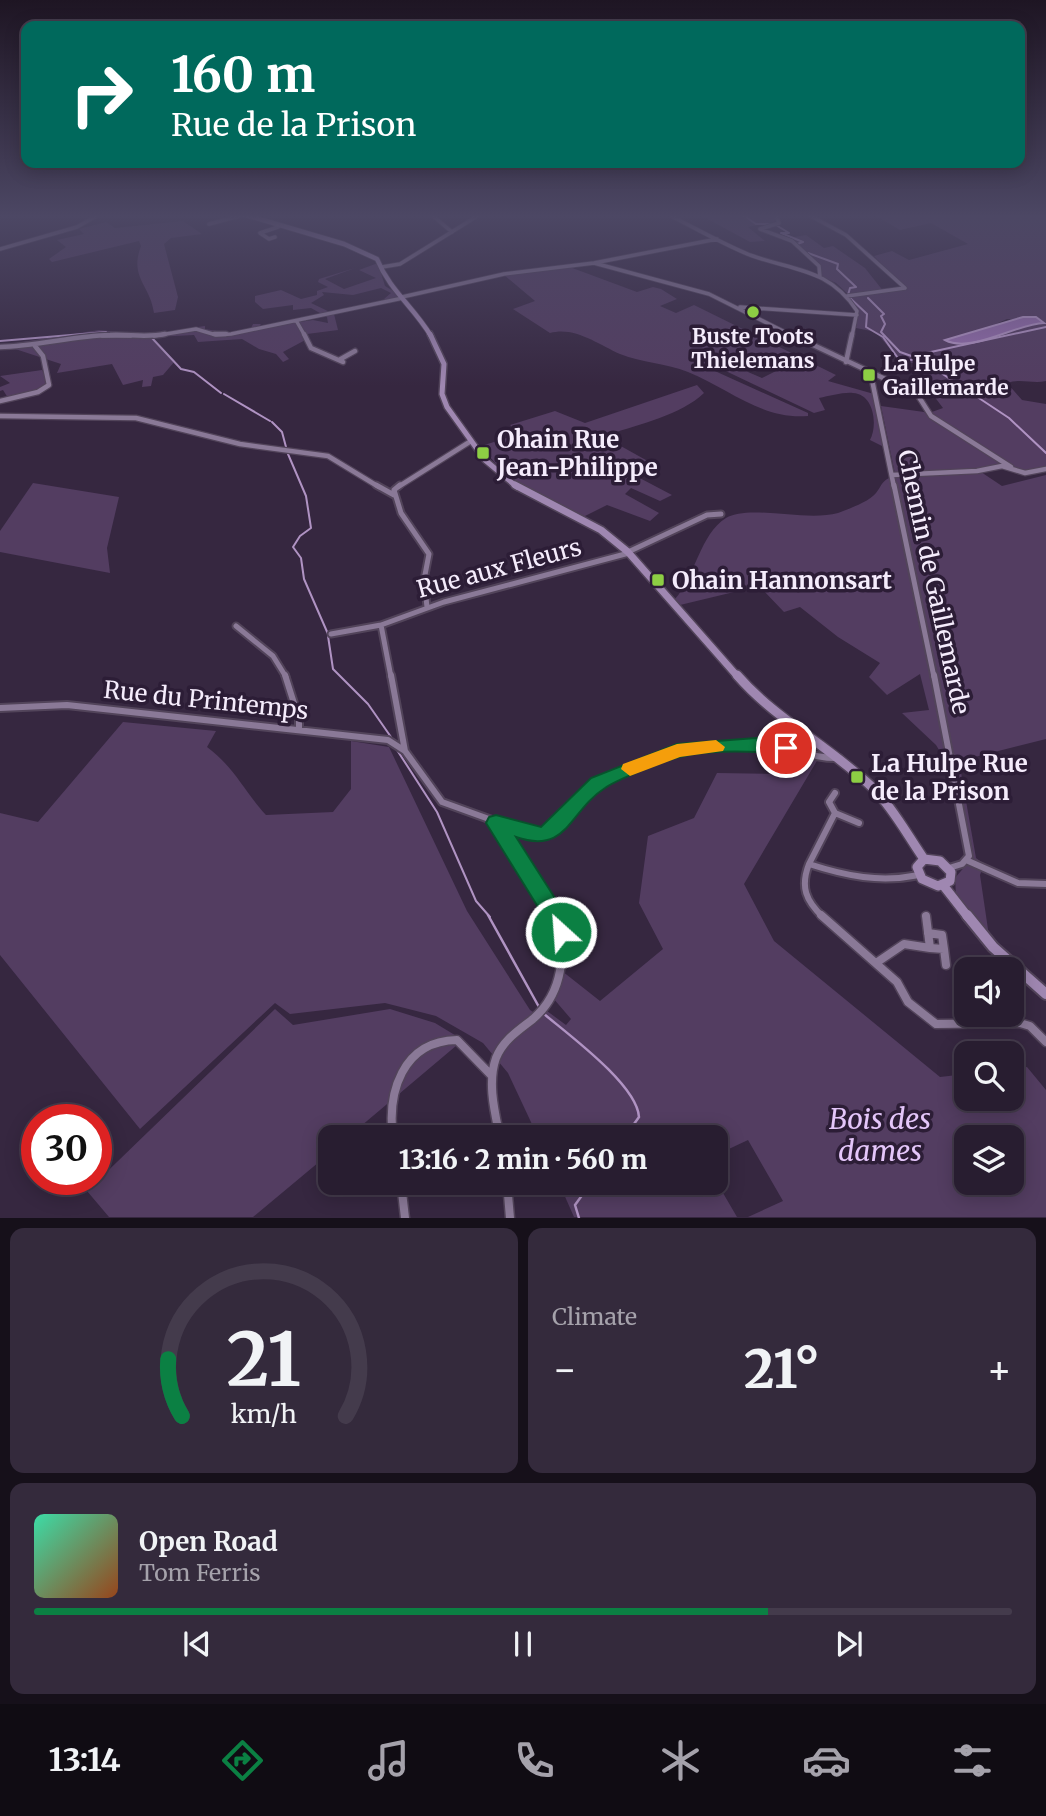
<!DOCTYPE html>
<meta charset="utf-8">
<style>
body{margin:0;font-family:Merriweather,serif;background:#342a3c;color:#f1f3f6;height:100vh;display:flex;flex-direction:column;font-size:26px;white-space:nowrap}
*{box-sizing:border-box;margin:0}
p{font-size:23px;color:#a5a2ab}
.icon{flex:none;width:38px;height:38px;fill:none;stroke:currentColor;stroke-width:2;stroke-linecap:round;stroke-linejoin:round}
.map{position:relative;height:1218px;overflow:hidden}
.panel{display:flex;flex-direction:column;gap:10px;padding:10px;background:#16101a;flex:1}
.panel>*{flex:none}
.banner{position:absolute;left:21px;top:21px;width:1004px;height:147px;border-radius:14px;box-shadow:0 4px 18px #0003,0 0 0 2px #443b4c;background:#00695c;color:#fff;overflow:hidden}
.controls{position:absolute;left:954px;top:957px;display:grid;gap:14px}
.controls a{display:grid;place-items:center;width:70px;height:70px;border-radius:14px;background:#281d30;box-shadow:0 4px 18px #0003,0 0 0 2px #443b4c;font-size:35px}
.speed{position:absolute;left:21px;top:1104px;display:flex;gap:14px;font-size:35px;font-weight:700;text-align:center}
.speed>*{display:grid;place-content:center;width:91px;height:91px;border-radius:50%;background:#281d30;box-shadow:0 4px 18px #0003,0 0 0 2px #443b4c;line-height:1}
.speed .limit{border:10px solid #d22;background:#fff;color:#111}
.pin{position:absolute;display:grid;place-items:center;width:60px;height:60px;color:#fff;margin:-30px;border:4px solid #fff;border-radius:50%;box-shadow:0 2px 7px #0007}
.me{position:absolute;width:77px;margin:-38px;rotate:334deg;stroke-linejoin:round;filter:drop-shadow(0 0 5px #0008)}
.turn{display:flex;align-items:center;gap:24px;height:147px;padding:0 35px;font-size:32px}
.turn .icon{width:91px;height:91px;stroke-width:2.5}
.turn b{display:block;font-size:49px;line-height:60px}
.big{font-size:52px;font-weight:800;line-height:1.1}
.panel .tile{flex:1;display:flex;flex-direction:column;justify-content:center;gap:10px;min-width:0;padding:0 24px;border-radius:14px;background:#342a3c}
.panel .dial{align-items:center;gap:0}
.dial svg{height:182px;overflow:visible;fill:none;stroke:#443b4c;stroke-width:7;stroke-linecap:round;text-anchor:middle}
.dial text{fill:#f1f3f6;stroke:none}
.song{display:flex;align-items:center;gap:21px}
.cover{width:84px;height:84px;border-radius:10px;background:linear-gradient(135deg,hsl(160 70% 55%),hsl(20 70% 35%))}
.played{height:7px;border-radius:4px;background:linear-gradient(90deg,#0b8043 75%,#443b4c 75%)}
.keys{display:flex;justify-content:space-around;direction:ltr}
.heat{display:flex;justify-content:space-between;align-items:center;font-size:38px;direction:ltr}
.panel .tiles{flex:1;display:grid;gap:10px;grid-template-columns:1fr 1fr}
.tile:last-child{grid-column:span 2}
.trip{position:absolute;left:318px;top:1125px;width:410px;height:70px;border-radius:14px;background:#281d30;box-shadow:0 4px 18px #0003,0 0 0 2px #443b4c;font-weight:800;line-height:70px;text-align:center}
.tab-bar{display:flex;height:112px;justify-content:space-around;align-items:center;background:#100c13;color:#a5a2ab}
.tab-bar .icon{width:49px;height:49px}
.tab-bar .selected{color:#0b8043}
.tab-bar b{font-size:32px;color:#f1f3f6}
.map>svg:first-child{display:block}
.green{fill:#533d61;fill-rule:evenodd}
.water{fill:#926dab;stroke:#b093c3;stroke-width:2}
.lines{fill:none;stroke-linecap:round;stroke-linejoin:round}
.stream-far1{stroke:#b093c3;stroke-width:2}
.stream{stroke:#b093c3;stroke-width:2.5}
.minor-far4-casing{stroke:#52445a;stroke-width:5}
.minor-far3-casing{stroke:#52445a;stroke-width:7}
.minor-far2-casing{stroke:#52445a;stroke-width:9}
.minor-far1-casing{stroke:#52445a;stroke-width:10}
.minor-casing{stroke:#52445a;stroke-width:11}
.secondary-far4-casing{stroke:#52445a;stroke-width:6}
.secondary-far3-casing{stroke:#52445a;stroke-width:8}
.secondary-far2-casing{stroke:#52445a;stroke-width:10}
.secondary-far1-casing{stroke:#52445a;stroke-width:12}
.secondary-casing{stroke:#52445a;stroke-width:14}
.minor-far4{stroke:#8a7997;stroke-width:3.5}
.minor-far3{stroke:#8a7997;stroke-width:4.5}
.minor-far2{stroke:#8a7997;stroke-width:5}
.minor-far1{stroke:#8a7997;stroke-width:6}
.minor{stroke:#8a7997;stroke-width:8}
.secondary-far4{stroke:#9f87b1;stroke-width:4.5}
.secondary-far3{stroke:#9f87b1;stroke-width:5}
.secondary-far2{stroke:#9f87b1;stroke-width:7}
.secondary-far1{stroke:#9f87b1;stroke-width:9}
.secondary{stroke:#9f87b1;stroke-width:10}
.route{fill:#0b8043;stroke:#07532c;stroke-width:2}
.slow{fill:#f59e0b}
.poi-dot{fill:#8dce44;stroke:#2c1d36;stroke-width:2.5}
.labels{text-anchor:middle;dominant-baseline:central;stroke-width:7;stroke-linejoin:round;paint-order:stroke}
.far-poi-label{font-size:21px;font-weight:bold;fill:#f5ecfc;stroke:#2c1d36}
.poi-label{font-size:24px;font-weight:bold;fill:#f5ecfc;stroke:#2c1d36;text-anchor:start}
.street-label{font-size:24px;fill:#f5ecfc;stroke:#2c1d36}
.near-park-label{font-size:28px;font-style:italic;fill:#e4c6fa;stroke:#2c1d36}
</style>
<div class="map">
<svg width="1046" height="1218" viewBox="0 0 1046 1218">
<rect width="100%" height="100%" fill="#362740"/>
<path class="green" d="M773,215L777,221L748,227L765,241L750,242L702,216Z
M875,215H1046V381C1032,384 1021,378 1007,383L1022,400L1046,404V467L1020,471L933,416L929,413L943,408L921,379L925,372L913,363L900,361L876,332L856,328L858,311L850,297L905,289L874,256L892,251L909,260L968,244L931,223L900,230ZM1007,319L1044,323C1012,326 985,340 952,344Z
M183,221L202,234L171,238L164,244L178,297L175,310L154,313C150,284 129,278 141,246L139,241L52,262L49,259L66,247L57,240L84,234L79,229L106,222L115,228Z
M806,235L824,248L833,246L865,268L884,292L849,295L836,283L822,277L820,265L789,238Z
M378,263L385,286L405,298L389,303L384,299L391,293L381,288L353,295L322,292L324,295L311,303L334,314L338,330L307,334L309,338L283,352L289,359L283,362L276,354L259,349L242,339L198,342L194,335L154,337L176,330L205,326V329L229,333L250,330L253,324H261L258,328L313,320L328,323L327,317L311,308L293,310V305L263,309L255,302V296L281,290L301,299L317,295V291L328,287L318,282L319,279L355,268L325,279L344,289L376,278L359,270Z
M567,266L637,292L653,287L661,289L677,299L660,306L676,313L694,305L836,375L828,381L874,394L884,447L870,440C878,425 874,394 853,393C843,392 830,396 819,398L825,410L814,413L711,364L706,367L808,413V416C762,420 728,388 688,372C666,363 642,363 620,354C598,344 574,326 550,333L513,309L535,301L504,275ZM728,355L776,370V371L762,378L720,360Z
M99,330L148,335L175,361L163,375L153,377L151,386L142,387L143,380L123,385L112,364L57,373L61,364L3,345Z
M42,370L48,381L43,388L8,398L3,390L0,391V387L10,383L0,376Z
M697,385L704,393C681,415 640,424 610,434V440L653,464L634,475L672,495L660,501L631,488L625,494L659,513L650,521L607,505L583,517C542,498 509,484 481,446L520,434L510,425L555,411L585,423Z
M881,406L924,412L1004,464L983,470L895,474Z
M981,472L1002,486L1046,475V739L959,761L976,858L984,864L980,875L989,936L956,896L955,878L972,858L973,852L954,760L944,758L936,745L902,713L929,710L920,674L887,695L869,677L880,663L838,637L800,607L784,612L759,586L680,605L675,599C695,577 700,534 726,518C749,504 805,522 838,513C848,509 869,502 876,493C881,487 881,482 889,478Z
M33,483L119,497L107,548L110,573L0,552V531Z
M123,722L216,731L207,747C236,769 243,790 266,815L333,812L351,789V741L389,747L467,911L530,1010L539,1016L547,1011L566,1025L571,1019L553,998L562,971L600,1001L663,949L639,903L648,836L694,818L717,773L773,774L791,749L818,759L744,884L774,941L940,1077L966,1074V1099H1012V1069L1027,1067L1046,1090V1217H748L783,1201L748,1140L716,1155V1138L538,1137L508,1073L483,1043L436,1016L385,1003L290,1014L275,1003L140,1129L0,955V813L38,822ZM966,1138H1012V1183H966Z
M275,1009L293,1025L390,1009L435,1023L463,1040L348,1137L331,1138V1152L253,1217H109L87,1191Z
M716,1181L737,1217H574L559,1183Z"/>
<path class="water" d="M1023,317H1036L1044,323C1015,324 971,354 945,340Z"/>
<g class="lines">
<path class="stream-far1" d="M743,215L756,224H770
M776,225L789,233H781L803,242L797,244L801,248
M808,253L838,264L837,269L856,287L850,288L848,295
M850,298L867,314L866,327L883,337L900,361L920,359L917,355L1046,327
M868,298L884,314L881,316L885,324L881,332L900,352L920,359L1009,418L1046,453
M152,338L181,369L194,372L221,393
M0,341L106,332
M224,394L270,421
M272,422L282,432L286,447
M288,454L306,496L311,528L300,536L293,547L301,558L304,579L328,634
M328,636L333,669L368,704L391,737
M397,750L437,812L476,901L490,917"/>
<path class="stream" d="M488,915L539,1007
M544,1014C569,1035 637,1085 639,1117L624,1138
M579,1218L575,1205L591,1183"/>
<g class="minor-far4-casing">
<path id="minor-far4" d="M432,215L452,232
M776,215L779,223L760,229L792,241L819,266L820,277
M809,215L846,235L905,288L847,296
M671,216C697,229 723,244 750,255C794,271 829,268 857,311L852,336
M209,224L243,215
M275,237L269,239L260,233L278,227
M0,249L77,227L98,215
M594,263L709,294L793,336
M382,267L400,264L479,215
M402,297L504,274L594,263L717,239
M740,307L857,315
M297,322L305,336
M102,336H131
M154,336L196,329L216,335L231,334L403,298"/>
</g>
<g class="minor-far3-casing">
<path id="minor-far3" d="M214,334H226
M304,334L311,348L343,362
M790,334L917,394L931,416L1011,467
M0,347C37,346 73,336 110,335C129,334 146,338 165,334
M339,360L355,351
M846,362L852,334
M871,375L894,487
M0,401L38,392L49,385L43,356L35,346
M0,416L136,418L240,444L328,456L379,487
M892,475L977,471L1002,466L1025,473L1046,469
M398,487L471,441"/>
</g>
<g class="minor-far2-casing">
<path id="minor-far2" d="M376,485L394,495
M400,485L394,490L401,513L429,554L424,580L427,607
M894,485L934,677
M628,552L707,515L721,514
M381,625L391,677
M236,626L273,656L286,677
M331,634L381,625L444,602L629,553"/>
</g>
<g class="minor-far1-casing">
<path id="minor-far1" d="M285,675L299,719V730
M391,675L405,751
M934,675L969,856L962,864L949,868
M0,708L67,705L388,740L405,751L442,802L536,836C565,826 575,795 601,782C651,756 709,741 766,745C791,747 813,759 839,758
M835,793L829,802L835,813L859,823
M496,823L555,917
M966,860L1018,883L1046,884
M809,864L835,813
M823,917C806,901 800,887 809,864C846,876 880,883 919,875"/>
</g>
<g class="minor-casing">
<path id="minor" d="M821,915L897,982L908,1002L936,1024L1020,1023L1030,1026L1046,1042
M928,933L942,935L944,949L930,948
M944,949L946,965
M876,963L904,944L930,948L926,916
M393,1138C387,1093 402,1041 457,1040L491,1075
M500,1138C495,1113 487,1083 496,1058C503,1040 519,1030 533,1019C563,993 568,951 554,915
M401,1183L405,1218
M507,1183L510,1218"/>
</g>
<g class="secondary-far4-casing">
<path id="secondary-far4" d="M246,215L344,244L377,259C390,291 413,306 431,336"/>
</g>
<g class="secondary-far3-casing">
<path id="secondary-far3" d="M430,334L444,364L442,394L447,407L485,460L517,487"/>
</g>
<g class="secondary-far2-casing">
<path id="secondary-far2" d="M515,485L601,530L628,552L738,677"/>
</g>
<g class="secondary-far1-casing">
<path id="secondary-far1" d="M737,675C776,720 831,747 874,789C893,808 908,836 924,859
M924,859L940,861L951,872L950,881L938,886L922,879L917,867Z
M943,885L968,917"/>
</g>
<g class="secondary-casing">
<path id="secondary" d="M967,915L993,947L1046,994"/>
</g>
<use href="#minor-far4" class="minor-far4"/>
<use href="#minor-far3" class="minor-far3"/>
<use href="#minor-far2" class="minor-far2"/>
<use href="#minor-far1" class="minor-far1"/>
<use href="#minor" class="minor"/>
<use href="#secondary-far4" class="secondary-far4"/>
<use href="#secondary-far3" class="secondary-far3"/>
<use href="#secondary-far2" class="secondary-far2"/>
<use href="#secondary-far1" class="secondary-far1"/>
<use href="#secondary" class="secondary"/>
</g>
<linearGradient id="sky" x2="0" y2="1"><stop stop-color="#1e1523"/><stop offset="0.56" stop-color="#4c4764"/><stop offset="1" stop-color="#4c4764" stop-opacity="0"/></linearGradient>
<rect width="1046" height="386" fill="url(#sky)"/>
<path class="route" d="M756,738L786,741L795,748L786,754C753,751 712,749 679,757C664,761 618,779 605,788C569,811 568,855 516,837L567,917L572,932L568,939L561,942L553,939L546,920L486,823L489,817L496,815L541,827L591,778L677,744Z"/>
<path class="slow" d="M716,740L725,747L723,751L680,757L630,776L621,769L623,764L677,744Z"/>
<g class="poi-dot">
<circle cx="753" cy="312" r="7"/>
<rect x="862" y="368" width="14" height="14" rx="3.5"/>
<rect x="476" y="446" width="14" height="14" rx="3.5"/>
<rect x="651" y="573" width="14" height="14" rx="3.5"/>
<rect x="850" y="770" width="14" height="14" rx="3.5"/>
</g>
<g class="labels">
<g class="far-poi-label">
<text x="753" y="336">Buste Toots<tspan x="753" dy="24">Thielemans</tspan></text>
<text x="883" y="363" text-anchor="start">La Hulpe<tspan x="883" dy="24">Gaillemarde</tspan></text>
</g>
<g class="poi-label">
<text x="497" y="439">Ohain Rue<tspan x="497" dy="28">Jean-Philippe</tspan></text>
<text x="672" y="580">Ohain Hannonsart</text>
<text x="871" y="763">La Hulpe Rue<tspan x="871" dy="28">de la Prison</tspan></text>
</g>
<g class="street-label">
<text transform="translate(499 568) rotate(-15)">Rue aux Fleurs</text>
<text transform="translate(934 582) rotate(78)">Chemin de Gaillemarde</text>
<text transform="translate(206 700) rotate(6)">Rue du Printemps</text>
</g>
<g class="near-park-label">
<text x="880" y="1119">Bois des<tspan x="880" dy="32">dames</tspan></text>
</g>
</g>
</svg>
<div class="controls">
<a><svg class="icon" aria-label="sound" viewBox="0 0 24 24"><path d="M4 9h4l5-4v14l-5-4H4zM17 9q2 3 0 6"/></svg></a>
<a><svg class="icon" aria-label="search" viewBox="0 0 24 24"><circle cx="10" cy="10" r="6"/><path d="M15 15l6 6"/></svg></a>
<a><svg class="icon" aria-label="layers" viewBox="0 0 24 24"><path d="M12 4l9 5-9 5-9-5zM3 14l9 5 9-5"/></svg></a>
</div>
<div class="speed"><div class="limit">30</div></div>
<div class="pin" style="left:786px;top:748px;background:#d93025"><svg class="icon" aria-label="arrive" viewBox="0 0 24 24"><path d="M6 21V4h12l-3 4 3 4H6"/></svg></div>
<svg class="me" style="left:561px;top:932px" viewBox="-20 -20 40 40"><circle r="17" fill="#0b8043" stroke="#fff" stroke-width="3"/><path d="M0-11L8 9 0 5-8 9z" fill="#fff"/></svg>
<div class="trip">13:16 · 2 min · 560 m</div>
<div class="banner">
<div class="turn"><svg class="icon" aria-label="right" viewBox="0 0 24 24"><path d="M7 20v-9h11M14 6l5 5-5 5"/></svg><div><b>160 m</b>Rue de la Prison</div></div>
</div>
</div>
<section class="panel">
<div class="tiles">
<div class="tile dial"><svg viewBox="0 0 100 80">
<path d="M14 69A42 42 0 1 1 86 69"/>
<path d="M14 69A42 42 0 0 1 8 44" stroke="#0b8043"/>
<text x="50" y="56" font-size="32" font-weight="700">21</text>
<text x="50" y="72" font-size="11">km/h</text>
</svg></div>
<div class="tile"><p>Climate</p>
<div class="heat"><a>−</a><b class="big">21°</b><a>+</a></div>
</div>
<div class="tile">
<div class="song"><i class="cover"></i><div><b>Open Road</b><p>Tom Ferris</p></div></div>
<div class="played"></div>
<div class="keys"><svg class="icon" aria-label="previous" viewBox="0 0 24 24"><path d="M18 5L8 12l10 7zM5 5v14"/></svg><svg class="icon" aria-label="pause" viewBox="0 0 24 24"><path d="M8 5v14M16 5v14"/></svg><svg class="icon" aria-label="next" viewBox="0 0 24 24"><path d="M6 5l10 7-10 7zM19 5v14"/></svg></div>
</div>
</div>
</section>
<nav class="tab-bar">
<b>13:14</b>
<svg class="icon selected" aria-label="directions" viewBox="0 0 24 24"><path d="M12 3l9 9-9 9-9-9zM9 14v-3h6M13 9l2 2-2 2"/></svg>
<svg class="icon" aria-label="music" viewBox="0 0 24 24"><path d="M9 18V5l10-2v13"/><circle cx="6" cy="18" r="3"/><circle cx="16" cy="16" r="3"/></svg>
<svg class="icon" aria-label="phone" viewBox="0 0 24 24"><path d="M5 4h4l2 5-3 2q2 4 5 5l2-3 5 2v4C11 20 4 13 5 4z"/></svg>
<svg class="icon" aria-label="climate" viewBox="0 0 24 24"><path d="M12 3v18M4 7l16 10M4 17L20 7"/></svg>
<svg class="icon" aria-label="car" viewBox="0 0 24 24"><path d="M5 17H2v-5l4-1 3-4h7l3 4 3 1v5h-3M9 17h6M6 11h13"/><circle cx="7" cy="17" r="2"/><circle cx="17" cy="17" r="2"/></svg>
<svg class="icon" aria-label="filters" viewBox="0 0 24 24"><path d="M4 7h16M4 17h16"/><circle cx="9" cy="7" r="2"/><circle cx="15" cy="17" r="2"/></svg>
</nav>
